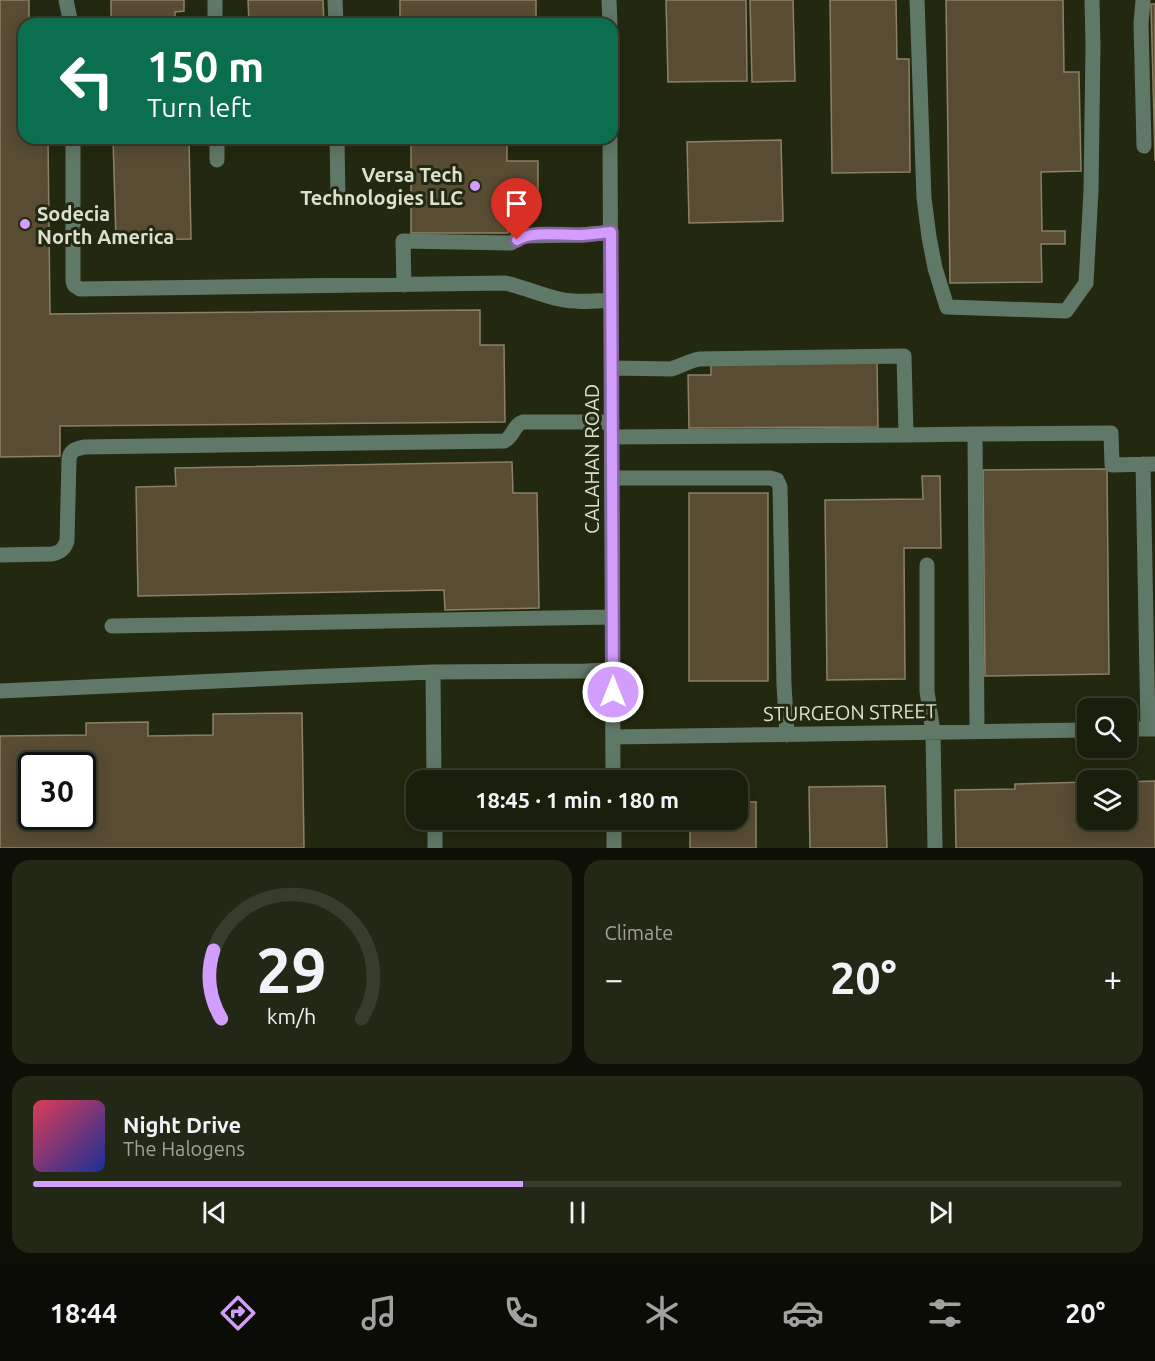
<!DOCTYPE html>
<meta charset="utf-8">
<style>
body{margin:0;font-family:Ubuntu,sans-serif;background:#232715;color:#f1f3f6;height:100vh;display:flex;flex-direction:column;font-size:22px;white-space:nowrap}
*{box-sizing:border-box;margin:0}
p{font-size:20px;color:#9fa29d}
.icon{flex:none;width:33px;height:33px;fill:none;stroke:currentColor;stroke-width:2;stroke-linecap:round;stroke-linejoin:round}
.map{position:relative;height:848px;overflow:hidden}
.sheet{display:flex;flex-direction:column;gap:12px;padding:12px;background:#0e1007;flex:1}
.sheet>*{flex:none}
.hud{position:absolute;left:18px;top:18px;width:600px;height:126px;border-radius:18px;box-shadow:0 3px 15px #0003,0 0 0 2px #383c2d;background:#0b6e4f;color:#fff;overflow:hidden}
.tools{position:absolute;left:1077px;top:698px;display:grid;gap:12px}
.tools a{display:grid;place-items:center;width:60px;height:60px;border-radius:12px;background:#1a1e0c;box-shadow:0 3px 15px #0003,0 0 0 2px #383c2d;font-size:30px}
.speed{position:absolute;left:18px;top:752px;display:flex;gap:12px;font-size:30px;font-weight:700;text-align:center}
.speed>*{display:grid;place-content:center;width:78px;height:78px;border-radius:50%;background:#1a1e0c;box-shadow:0 3px 15px #0003,0 0 0 2px #383c2d;line-height:1}
.speed .limit{border:3px solid #111;border-radius:9px;background:#fff;color:#111}
.pin{position:absolute;display:grid;place-items:center;width:51px;height:51px;color:#fff;margin:-62px -26px;border-radius:50% 50% 50% 0;rotate:-45deg;box-shadow:0 0 6px #0007}
.pin .icon{rotate:45deg}
.me{position:absolute;width:66px;margin:-33px;rotate:0deg;stroke-linejoin:round;filter:drop-shadow(0 0 4px #0008)}
.turn{display:flex;align-items:center;gap:21px;height:126px;padding:0 30px;font-size:27px}
.turn .icon{width:78px;height:78px;stroke-width:2.5}
.turn b{display:block;font-size:42px;line-height:51px}
.big{font-size:45px;font-weight:700;line-height:1.1}
.sheet .widget{flex:1;display:flex;flex-direction:column;justify-content:center;gap:9px;min-width:0;padding:0 21px;border-radius:18px;background:#232715}
.sheet .dial{align-items:center;gap:0}
.dial svg{height:156px;overflow:visible;fill:none;stroke:#383c2d;stroke-width:7;stroke-linecap:round;text-anchor:middle}
.dial text{fill:#f1f3f6;stroke:none}
.song{display:flex;align-items:center;gap:18px}
.cover{width:72px;height:72px;border-radius:9px;background:linear-gradient(135deg,hsl(350 70% 55%),hsl(230 70% 35%))}
.played{height:6px;border-radius:3px;background:linear-gradient(90deg,#d29dfd 45%,#383c2d 45%)}
.keys{display:flex;justify-content:space-around;direction:ltr}
.heat{display:flex;justify-content:space-between;align-items:center;font-size:33px;direction:ltr}
.sheet .tiles{flex:1;display:grid;gap:12px;grid-template-columns:1fr 1fr}
.widget:last-child{grid-column:span 2}
.trip{position:absolute;left:406px;top:770px;width:342px;height:60px;border-radius:18px;background:#1a1e0c;box-shadow:0 3px 15px #0003,0 0 0 2px #383c2d;font-weight:700;line-height:60px;text-align:center}
.menu{display:flex;height:96px;justify-content:space-around;align-items:center;background:#0a0c05;color:#9fa29d}
.menu .icon{width:42px;height:42px}
.menu .selected{color:#d29dfd}
.menu b{font-size:27px;color:#f1f3f6}
.map>svg:first-child{display:block}
.building{fill:#584c33;stroke:#8d8065;stroke-width:1.5;fill-rule:evenodd}
.lines{fill:none;stroke-linecap:round;stroke-linejoin:round}
.minor{stroke:#607867;stroke-width:15}
.route-casing{stroke:#8866a4;stroke-width:15}
.route{stroke:#d29dfd;stroke-width:10}
.poi-dot{fill:#d29dfd;stroke:#232810;stroke-width:2}
.labels{text-anchor:middle;dominant-baseline:central;stroke-width:6;stroke-linejoin:round;paint-order:stroke}
.poi-label{font-size:20px;font-weight:bold;fill:#dbe0d0;stroke:#232810;text-anchor:end}
.street-label{font-size:20px;fill:#dbe0d0;stroke:#232810}
</style>
<div class="map">
<svg width="1155" height="848" viewBox="0 0 1155 848">
<rect width="100%" height="100%" fill="#232810"/>
<path class="building" d="M0,0H29V24H24V138H48L50,314L480,310V345H504L505,422L60,426V456L0,457Z
M111,0H184V11L175,12V24H187H111Z
M248,0H323L324,24H249Z
M400,0H536V24H400Z
M666,0H746L747,81L668,82Z
M750,0H793L795,81L752,82Z
M830,0H896L897,59H909L910,172L832,173Z
M946,0H1063L1064,72H1079L1081,171L1041,172L1042,231H1065V244H1041L1042,282L950,283Z
M1151,4H1155V161Z
M113,138H189L191,239L116,240Z
M411,138H497V141H507V161H538V211L508,212V233H411Z
M781,140L783,221L689,223L687,142Z
M877,362L878,427L689,428L688,375H711V363Z
M512,462L513,493H537L539,608L445,610L444,590L138,596L136,487L176,486L175,468Z
M1107,469L1109,674L985,676L983,470Z
M922,476H940L941,548H904L905,679L827,680L825,500L923,499Z
M689,493H768V681H689Z
M302,713L304,848H0V736L86,735V723L148,722V736L213,735V714ZM32,765H82V816H32Z
M1155,781V848H956L955,790L1015,789V784L1088,782V819H1126V782Z
M885,786L887,848H810L809,787Z
M738,802H756V848H690V819H738Z"/>
<g class="lines">
<path class="minor" d="M66,0L71,24
M215,0V24
M335,0L336,24
M609,0L610,24
M917,0L924,198L929,237L935,268L947,307L1066,311L1086,283L1091,191L1093,45L1092,0
M1143,0L1141,23L1144,146
M73,138V281L74,285L80,289L505,283C524,287 541,295 559,299C576,303 594,301 611,300
M217,138V160
M337,138L338,199
M610,138L613,780
M404,285L403,241L511,243L523,236L582,235L611,232
M906,435L975,434
M612,437L906,435L904,356L699,359C689,361 681,366 671,369L612,368
M1143,464L1148,729
M612,478H770L777,480L780,487L784,685L787,735
M0,555L52,554C61,552 64,549 67,541L69,460C70,450 75,449 84,447L504,441C514,437 513,425 523,422H612
M927,565V691L933,732L935,848
M112,626L612,617
M0,691L304,677L433,672
M1126,729H1155
M977,731L975,434L1111,433L1112,465L1155,464
M613,737L1088,730
M434,780L433,672L586,671L613,670
M435,819V848
M614,819V848"/>
</g>
<g class="lines">
<g class="route-casing">
<path id="route" d="M517,240C530,231 561,235 578,235C589,235 600,233 611,232L613,692"/>
</g>
<use href="#route" class="route"/>
</g>
<g class="poi-dot">
<circle cx="475" cy="186" r="6"/>
<circle cx="25" cy="224" r="6"/>
</g>
<g class="labels">
<g class="poi-label">
<text x="463" y="174">Versa Tech<tspan x="463" dy="23">Technologies LLC</tspan></text>
<text x="37" y="213" text-anchor="start">Sodecia<tspan x="37" dy="23">North America</tspan></text>
</g>
<g class="street-label">
<text transform="translate(591 459) rotate(-90)">CALAHAN ROAD</text>
<text transform="translate(850 712) rotate(-1)">STURGEON STREET</text>
</g>
</g>
</svg>
<div class="tools">
<a><svg class="icon" aria-label="search" viewBox="0 0 24 24"><circle cx="10" cy="10" r="6"/><path d="M15 15l6 6"/></svg></a>
<a><svg class="icon" aria-label="layers" viewBox="0 0 24 24"><path d="M12 4l9 5-9 5-9-5zM3 14l9 5 9-5"/></svg></a>
</div>
<div class="speed"><div class="limit">30</div></div>
<div class="pin" style="left:517px;top:240px;background:#d93025"><svg class="icon" aria-label="arrive" viewBox="0 0 24 24"><path d="M6 21V4h12l-3 4 3 4H6"/></svg></div>
<svg class="me" style="left:613px;top:692px" viewBox="-20 -20 40 40"><circle r="17" fill="#d29dfd" stroke="#fff" stroke-width="3"/><path d="M0-11L8 9 0 5-8 9z" fill="#fff"/></svg>
<div class="trip">18:45 · 1 min · 180 m</div>
<div class="hud">
<div class="turn"><svg class="icon" aria-label="left" viewBox="0 0 24 24"><path d="M17 20v-9H6M10 6l-5 5 5 5"/></svg><div><b>150 m</b>Turn left</div></div>
</div>
</div>
<section class="sheet">
<div class="tiles">
<div class="widget dial"><svg viewBox="0 0 100 80">
<path d="M14 69A42 42 0 1 1 86 69"/>
<path d="M14 69A42 42 0 0 1 10 34" stroke="#d29dfd"/>
<text x="50" y="56" font-size="32" font-weight="700">29</text>
<text x="50" y="72" font-size="11">km/h</text>
</svg></div>
<div class="widget"><p>Climate</p>
<div class="heat"><a>−</a><b class="big">20°</b><a>+</a></div>
</div>
<div class="widget">
<div class="song"><i class="cover"></i><div><b>Night Drive</b><p>The Halogens</p></div></div>
<div class="played"></div>
<div class="keys"><svg class="icon" aria-label="previous" viewBox="0 0 24 24"><path d="M18 5L8 12l10 7zM5 5v14"/></svg><svg class="icon" aria-label="pause" viewBox="0 0 24 24"><path d="M8 5v14M16 5v14"/></svg><svg class="icon" aria-label="next" viewBox="0 0 24 24"><path d="M6 5l10 7-10 7zM19 5v14"/></svg></div>
</div>
</div>
</section>
<nav class="menu">
<b>18:44</b>
<svg class="icon selected" aria-label="directions" viewBox="0 0 24 24"><path d="M12 3l9 9-9 9-9-9zM9 14v-3h6M13 9l2 2-2 2"/></svg>
<svg class="icon" aria-label="music" viewBox="0 0 24 24"><path d="M9 18V5l10-2v13"/><circle cx="6" cy="18" r="3"/><circle cx="16" cy="16" r="3"/></svg>
<svg class="icon" aria-label="phone" viewBox="0 0 24 24"><path d="M5 4h4l2 5-3 2q2 4 5 5l2-3 5 2v4C11 20 4 13 5 4z"/></svg>
<svg class="icon" aria-label="climate" viewBox="0 0 24 24"><path d="M12 3v18M4 7l16 10M4 17L20 7"/></svg>
<svg class="icon" aria-label="car" viewBox="0 0 24 24"><path d="M5 17H2v-5l4-1 3-4h7l3 4 3 1v5h-3M9 17h6M6 11h13"/><circle cx="7" cy="17" r="2"/><circle cx="17" cy="17" r="2"/></svg>
<svg class="icon" aria-label="filters" viewBox="0 0 24 24"><path d="M4 7h16M4 17h16"/><circle cx="9" cy="7" r="2"/><circle cx="15" cy="17" r="2"/></svg>
<b>20°</b>
</nav>
